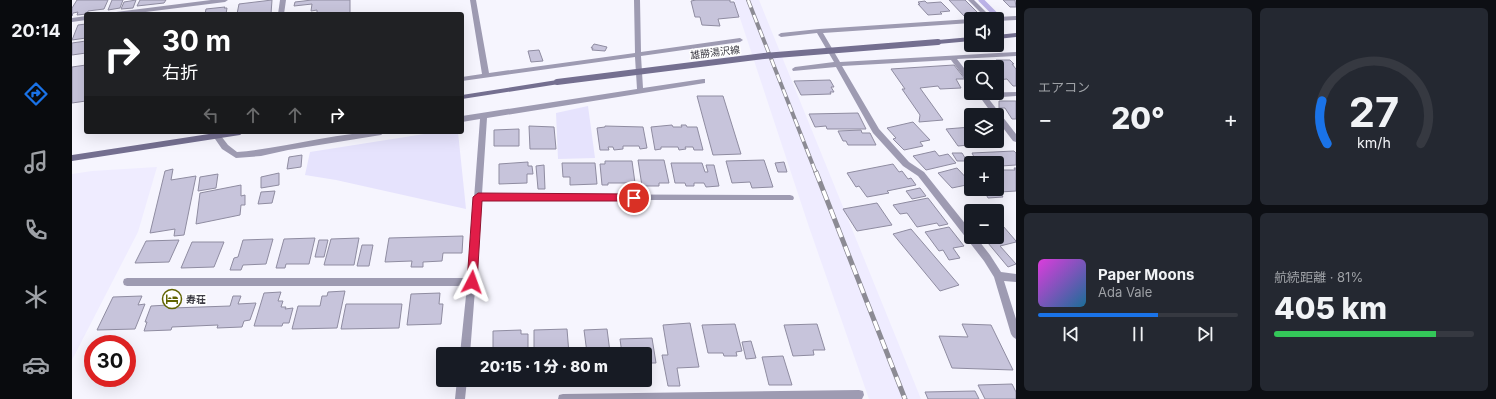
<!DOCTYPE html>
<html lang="ja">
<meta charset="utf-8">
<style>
body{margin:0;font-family:Inter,"Noto Sans JP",sans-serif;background:#242831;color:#f1f3f6;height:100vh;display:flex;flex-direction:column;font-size:15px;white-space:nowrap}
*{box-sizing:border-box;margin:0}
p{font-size:13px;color:#9ea1a6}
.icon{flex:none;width:22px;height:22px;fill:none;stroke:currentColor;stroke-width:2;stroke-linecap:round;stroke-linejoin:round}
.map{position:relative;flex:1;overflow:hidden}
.details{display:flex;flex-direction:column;gap:8px;padding:8px;background:#0d0f14;width:480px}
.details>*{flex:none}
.guide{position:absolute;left:12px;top:12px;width:380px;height:122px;border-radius:4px;box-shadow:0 4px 16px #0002;background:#202124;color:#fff;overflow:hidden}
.controls{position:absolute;left:892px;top:12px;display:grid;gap:8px}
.controls a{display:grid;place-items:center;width:40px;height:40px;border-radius:4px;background:#171b24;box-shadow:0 4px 16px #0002;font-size:20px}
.speed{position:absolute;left:12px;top:335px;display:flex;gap:8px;font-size:20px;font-weight:700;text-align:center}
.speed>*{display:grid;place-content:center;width:52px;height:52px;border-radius:50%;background:#171b24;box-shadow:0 4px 16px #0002;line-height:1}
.speed .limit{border:6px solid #d22;background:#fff;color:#111}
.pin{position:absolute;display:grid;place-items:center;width:34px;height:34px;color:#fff;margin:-17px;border:2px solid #fff;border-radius:50%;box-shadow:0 1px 4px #0007}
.me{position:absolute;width:44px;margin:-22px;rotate:4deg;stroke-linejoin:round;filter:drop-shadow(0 0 3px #0008)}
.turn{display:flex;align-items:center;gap:14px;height:84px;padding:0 12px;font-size:18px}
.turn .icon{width:52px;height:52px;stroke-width:2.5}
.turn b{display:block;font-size:28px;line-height:34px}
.lanes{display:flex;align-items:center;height:38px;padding:0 12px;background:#0003;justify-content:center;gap:20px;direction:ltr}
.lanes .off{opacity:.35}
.big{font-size:30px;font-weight:800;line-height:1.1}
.details .card{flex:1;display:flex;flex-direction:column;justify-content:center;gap:6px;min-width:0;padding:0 14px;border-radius:6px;background:#242831}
.details .dial{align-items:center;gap:0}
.dial svg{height:104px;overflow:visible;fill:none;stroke:#363941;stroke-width:7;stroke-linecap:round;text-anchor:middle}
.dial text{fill:#f1f3f6;stroke:none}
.song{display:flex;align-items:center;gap:12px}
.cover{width:48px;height:48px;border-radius:6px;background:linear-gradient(135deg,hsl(300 70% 55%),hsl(200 70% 35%))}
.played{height:4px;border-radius:2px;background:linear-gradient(90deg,#1a73e8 60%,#363941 60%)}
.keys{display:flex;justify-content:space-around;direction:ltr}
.heat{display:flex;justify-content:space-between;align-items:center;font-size:22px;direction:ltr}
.charge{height:6px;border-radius:3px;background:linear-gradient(90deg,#34c759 81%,#363941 0)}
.details .tiles{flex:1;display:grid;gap:8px;grid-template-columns:repeat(2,1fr)}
.trip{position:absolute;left:364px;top:347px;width:216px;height:40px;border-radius:4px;background:#171b24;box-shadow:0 4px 16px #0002;font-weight:800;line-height:40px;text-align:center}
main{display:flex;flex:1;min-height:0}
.dock{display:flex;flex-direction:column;width:72px;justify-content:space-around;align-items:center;background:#090b0e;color:#9ea1a6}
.dock .icon{width:28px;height:28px}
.dock .active{color:#1a73e8}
.dock b{font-size:18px;color:#f1f3f6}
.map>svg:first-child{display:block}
.built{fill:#efecff}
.green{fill:#e6e3fd}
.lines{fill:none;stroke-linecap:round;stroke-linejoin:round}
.stream{stroke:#bbb2e7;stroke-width:5}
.building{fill:#c7c4db;stroke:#8f8ca1}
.minor{fill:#9e9bb2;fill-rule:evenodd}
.secondary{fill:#746f90;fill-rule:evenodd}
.rail-far1-casing{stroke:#8c8b94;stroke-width:4}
.rail-casing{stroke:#8c8b94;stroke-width:5}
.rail-far1{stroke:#fff;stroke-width:2.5;stroke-dasharray:8;stroke-linecap:butt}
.rail{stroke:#fff;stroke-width:3.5;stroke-dasharray:10;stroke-linecap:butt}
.secondary-bridge{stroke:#746f90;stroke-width:6}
.route{fill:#e11d48;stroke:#92132f}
.labels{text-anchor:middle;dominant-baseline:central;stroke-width:3;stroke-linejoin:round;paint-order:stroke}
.street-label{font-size:10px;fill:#3d3c45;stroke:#fff}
.poi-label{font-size:10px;font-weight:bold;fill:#3d3c45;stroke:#fff;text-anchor:start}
</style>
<main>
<nav class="dock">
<b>20:14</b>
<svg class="icon active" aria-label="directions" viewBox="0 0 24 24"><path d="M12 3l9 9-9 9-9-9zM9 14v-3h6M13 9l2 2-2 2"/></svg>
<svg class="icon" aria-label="music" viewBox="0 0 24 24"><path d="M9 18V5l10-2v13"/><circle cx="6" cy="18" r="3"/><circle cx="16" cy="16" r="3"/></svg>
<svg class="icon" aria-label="phone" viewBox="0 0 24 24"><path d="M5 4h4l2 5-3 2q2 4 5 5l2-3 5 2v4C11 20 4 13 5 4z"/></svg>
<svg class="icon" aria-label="climate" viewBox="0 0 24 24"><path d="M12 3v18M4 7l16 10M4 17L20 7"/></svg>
<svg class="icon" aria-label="car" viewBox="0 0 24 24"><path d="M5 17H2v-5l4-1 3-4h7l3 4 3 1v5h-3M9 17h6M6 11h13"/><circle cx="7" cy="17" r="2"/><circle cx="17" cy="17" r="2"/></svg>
</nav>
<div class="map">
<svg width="944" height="399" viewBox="0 0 944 399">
<rect width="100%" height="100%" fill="#f6f5fe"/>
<path class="built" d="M662,0H687L849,399H797L737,227Z
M85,167L66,232L0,360V174L20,171Z"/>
<path class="green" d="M516,106L523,158L486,159L484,113Z
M365,132H386L394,209L264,180L233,175L238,152Z"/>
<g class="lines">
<path class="stream" d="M909,0L927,18"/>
</g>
<path class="building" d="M5,0H36L32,9L16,11L15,14L5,15L6,12L1,13L0,16V8Z
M40,0H51L48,8L36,10Z
M64,0L61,8L49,9L52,2Z
M68,0H94L92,3L65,6Z
M200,0L199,14H165L167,4Z
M240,0H278V14H245V10L239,11L240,4L222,6L223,2Z
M624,0H658V2H662L667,17L646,19L648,26L630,25L628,17H623L619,1Z
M877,0H893L907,14L892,16Z
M931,0H943L944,7H938Z
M853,1L855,3L869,2L878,11L868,12L870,14L856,15L846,4H848L846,2Z
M153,7L152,8H155L154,14H133L134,9Z
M14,24V38L0,40L6,25Z
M14,41V53L0,55V43Z
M522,44L535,47L533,51L520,50L521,48H519Z
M467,50L471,61L459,62L456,51Z
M924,60H938L942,64H940L944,69V86H941L935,79L925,80V67H912L910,65L913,64L912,63L926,62Z
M14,65V101L0,103V67Z
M882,65L893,79H884L889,88L868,89L866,86L848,88L871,120L847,122L848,115L830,89H833L819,69Z
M758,80L762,87H759L762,92H758L759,94L729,95L722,81Z
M625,96H651L669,154L641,155Z
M927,101H944V119H940L933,108H927Z
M786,113L794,129H755L754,126L743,127L737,114Z
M841,122L858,140L848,142L851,146L832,150L821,139L824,138L815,128Z
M600,125L601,127H610L609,125H614L615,127H625L631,150H622L621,147H613L614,149L607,150L606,147H589V149L583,150L579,127Z
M457,126L482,127L484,149H458Z
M533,126L571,127L575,148L568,149L567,146H551V149L542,150L541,147H536L537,150H528L525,128L533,127Z
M899,127V141H917L918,143L886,146L874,129Z
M447,129V146H422V130Z
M789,130L790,133H798L804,145H776L774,141H771L766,131Z
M863,151L867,156L876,154L884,163L854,170L841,156Z
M942,151L944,153V165L929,166L930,167H925V163H905L900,153Z
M880,153H890L895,161H885Z
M230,155L229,167L215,169L217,157Z
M566,160H592L597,183H587V186H570Z
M692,160L701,187L680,188L678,182L660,183L654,161Z
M533,161H560L563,183H536V185H530L528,164H533Z
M456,162V166H460L461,174H455V183L427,184V164Z
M712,162L715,172H706L703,163Z
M490,163H523L525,184L498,185V177H491Z
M599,163H630L633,172H636L634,165H642L647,186L634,187L632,183H622V186H614L613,183H603Z
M821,164L827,172L830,171L836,179L839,178L844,185L815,191L817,193L795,197L787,186L784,187L775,173Z
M472,165L473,189H466L464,166Z
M885,168L899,183V184L880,188L866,173Z
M942,168H944V191L928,192L931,197L916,198L911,189H925V170H943Z
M101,169L99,180L124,176L112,235L102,236L103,229L78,233L93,171Z
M207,173V185L189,188V177Z
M146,174L144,188L126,191L128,177Z
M169,185V196L173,195V205H169L168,215L124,224L128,193Z
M848,188L854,196L840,199L834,191Z
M203,191L200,203L186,204L189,192Z
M856,198L876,224L867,226L865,223L845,227L835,213L828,214L821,205Z
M805,203L820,225L785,231L771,209Z
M931,226L944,241V242L928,246L944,264L936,267L911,237H925V227Z
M877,227L892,246L881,248L888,258L877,260L871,250L867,251L853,232Z
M839,229L887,285L868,291L821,234Z
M391,236L390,253H371L370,261L351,262V267H339L340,261L313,262L317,238Z
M243,238L237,264H214L213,268H204L212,239Z
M287,238L282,265H252L259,239Z
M201,239L194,264L171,265L169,270H158L162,258L166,257L171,240Z
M107,240L97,262L63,263L74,241Z
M247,240H256L252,257H243Z
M120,242H152L142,267L109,268Z
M290,245H301L297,266H285Z
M273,291L265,328L220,329L226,306H248L250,296H255L256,292Z
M209,292L206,301H211L209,307H214L213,309L221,308L217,323H211L210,326H182L192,293Z
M368,293L367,304H371L369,324L335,325L339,294Z
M70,296L66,305L73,304L63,329L25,330L41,297Z
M99,296H104L100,308L158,306L161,296H169L166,304L184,303L178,320L172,321L170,327L145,328L146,325L100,327L99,330L72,331L75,322H73L79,306L96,305Z
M274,304H330L327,328L269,329Z
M618,323L627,367L605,368L608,386H596L590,355H596L591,325Z
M663,324L670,351L664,352L665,356H652L651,353H636L630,325Z
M745,324L753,350H741L742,355L721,356L712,325Z
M890,324L919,325L941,370L880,368L867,336L896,337Z
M495,329L497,354H462V330Z
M535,329L538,352L515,353L512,330Z
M449,330V334H456V354H421V331Z
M580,338L584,363H573V354H550L548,339Z
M679,341L684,358L674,359L670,342Z
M711,356L720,385H697L690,357Z
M940,384L944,392V399H913L906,385Z
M903,391L907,399H856L853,392Z"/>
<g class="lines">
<path class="minor" d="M139,0H156L153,2L58,14H41L44,12Z
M208,0H214L212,14H206Z
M398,0H404L417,73L563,53L562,0H568L569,52L668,38L671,40L668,42L569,56L571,88L631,79H633V83L415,118L410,194L718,195L721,196L722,198L721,200H410L398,354H388L395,286H55L52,285L51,282L52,279L55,278H396L408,119L390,122V116L565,89L563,57L390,81V77L410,74Z
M896,0H902L921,19H915Z
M14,16V20L0,22V18Z
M944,16V20L925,21V19H922L925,17Z
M899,19V23L751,33L768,62L944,52V56L885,59L899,77V84H897L879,60L770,66L807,129L837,162L852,172L899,231V237H904L918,255L929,272L944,274V282L932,281L944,319V339L941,337L939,334L922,277L912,261L846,176L831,166L801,133L764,67L721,71L720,69L723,67L762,62L745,33L709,37L706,35L709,33L747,29Z
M944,92V96L916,98L944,134V142L941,141L925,120V115H921L905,93Z
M144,132H152L149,136L156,145L165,152C215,148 263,132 313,132L309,135L216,150L189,156L164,158L150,149L141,136Z
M385,380H395L393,399H383Z
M787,390L791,391L792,395L790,399H486L487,395L491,394Z"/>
<path class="secondary" d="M944,33V37L925,39V35Z
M899,37V41L866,44L863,42L866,40Z
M485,80H487V84L390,99V95Z
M150,132H172L168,135L0,161V155Z"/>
<g class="rail-far1-casing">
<path id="rail-far1" d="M676,0L744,173"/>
</g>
<g class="rail-casing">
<path id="rail" d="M744,172L833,399"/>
</g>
<use href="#rail-far1" class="rail-far1"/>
<use href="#rail" class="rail"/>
<path class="secondary-bridge" d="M485,82L692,56L866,42"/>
</g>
<path class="route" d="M406,193L562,194L566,198L562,201H410L405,282L404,285L400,287L397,285L395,282L401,197Z"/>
<defs>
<g id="hotel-ring" transform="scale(1)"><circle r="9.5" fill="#fff" stroke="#616400" stroke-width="1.5"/><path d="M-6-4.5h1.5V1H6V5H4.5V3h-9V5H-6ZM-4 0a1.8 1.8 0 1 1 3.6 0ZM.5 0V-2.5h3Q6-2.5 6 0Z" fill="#616400"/></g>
</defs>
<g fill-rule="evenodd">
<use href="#hotel-ring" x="100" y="299"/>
</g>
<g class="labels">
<g class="street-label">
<text transform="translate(643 52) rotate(-7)">雄勝湯沢線</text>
</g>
<g class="poi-label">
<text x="114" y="299">寿荘</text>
</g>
</g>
</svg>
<div class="controls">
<a><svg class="icon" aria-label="sound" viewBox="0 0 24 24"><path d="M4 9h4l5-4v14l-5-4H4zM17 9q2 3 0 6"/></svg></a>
<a><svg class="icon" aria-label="search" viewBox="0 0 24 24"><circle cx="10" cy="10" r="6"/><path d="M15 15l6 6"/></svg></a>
<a><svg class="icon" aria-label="layers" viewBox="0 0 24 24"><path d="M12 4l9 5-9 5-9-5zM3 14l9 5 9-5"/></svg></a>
<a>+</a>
<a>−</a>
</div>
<div class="speed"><div class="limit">30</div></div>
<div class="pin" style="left:562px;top:198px;background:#d93025"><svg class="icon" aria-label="arrive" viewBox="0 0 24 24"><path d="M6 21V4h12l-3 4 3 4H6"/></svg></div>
<svg class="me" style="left:400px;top:282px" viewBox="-20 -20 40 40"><path d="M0-17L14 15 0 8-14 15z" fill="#e11d48" stroke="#fff" stroke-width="4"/></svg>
<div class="trip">20:15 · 1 分 · 80 m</div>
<div class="guide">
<div class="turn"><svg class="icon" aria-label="right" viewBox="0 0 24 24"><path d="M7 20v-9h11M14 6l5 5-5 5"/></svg><div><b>30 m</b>右折</div></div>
<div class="lanes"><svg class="icon off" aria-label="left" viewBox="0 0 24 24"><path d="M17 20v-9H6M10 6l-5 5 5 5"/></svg><svg class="icon off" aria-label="ahead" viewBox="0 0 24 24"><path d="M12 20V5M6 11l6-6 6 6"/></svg><svg class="icon off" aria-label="ahead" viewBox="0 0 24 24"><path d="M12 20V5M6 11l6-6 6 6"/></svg><svg class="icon" aria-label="right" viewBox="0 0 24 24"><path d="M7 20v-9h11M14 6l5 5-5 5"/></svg></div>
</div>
</div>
<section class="details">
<div class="tiles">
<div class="card"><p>エアコン</p>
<div class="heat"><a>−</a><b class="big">20°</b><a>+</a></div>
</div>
<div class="card dial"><svg viewBox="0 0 100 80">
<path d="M14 69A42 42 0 1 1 86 69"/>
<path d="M14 69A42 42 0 0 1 10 36" stroke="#1a73e8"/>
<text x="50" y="56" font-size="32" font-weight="700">27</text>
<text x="50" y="72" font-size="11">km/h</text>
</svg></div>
<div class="card">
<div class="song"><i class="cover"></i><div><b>Paper Moons</b><p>Ada Vale</p></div></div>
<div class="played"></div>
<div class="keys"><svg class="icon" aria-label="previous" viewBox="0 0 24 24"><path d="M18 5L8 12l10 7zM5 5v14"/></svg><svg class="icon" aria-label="pause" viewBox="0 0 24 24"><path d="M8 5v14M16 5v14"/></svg><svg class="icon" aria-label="next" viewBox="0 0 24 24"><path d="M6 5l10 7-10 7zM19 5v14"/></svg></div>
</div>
<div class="card"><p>航続距離 · 81%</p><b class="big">405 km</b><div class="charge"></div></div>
</div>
</section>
</main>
